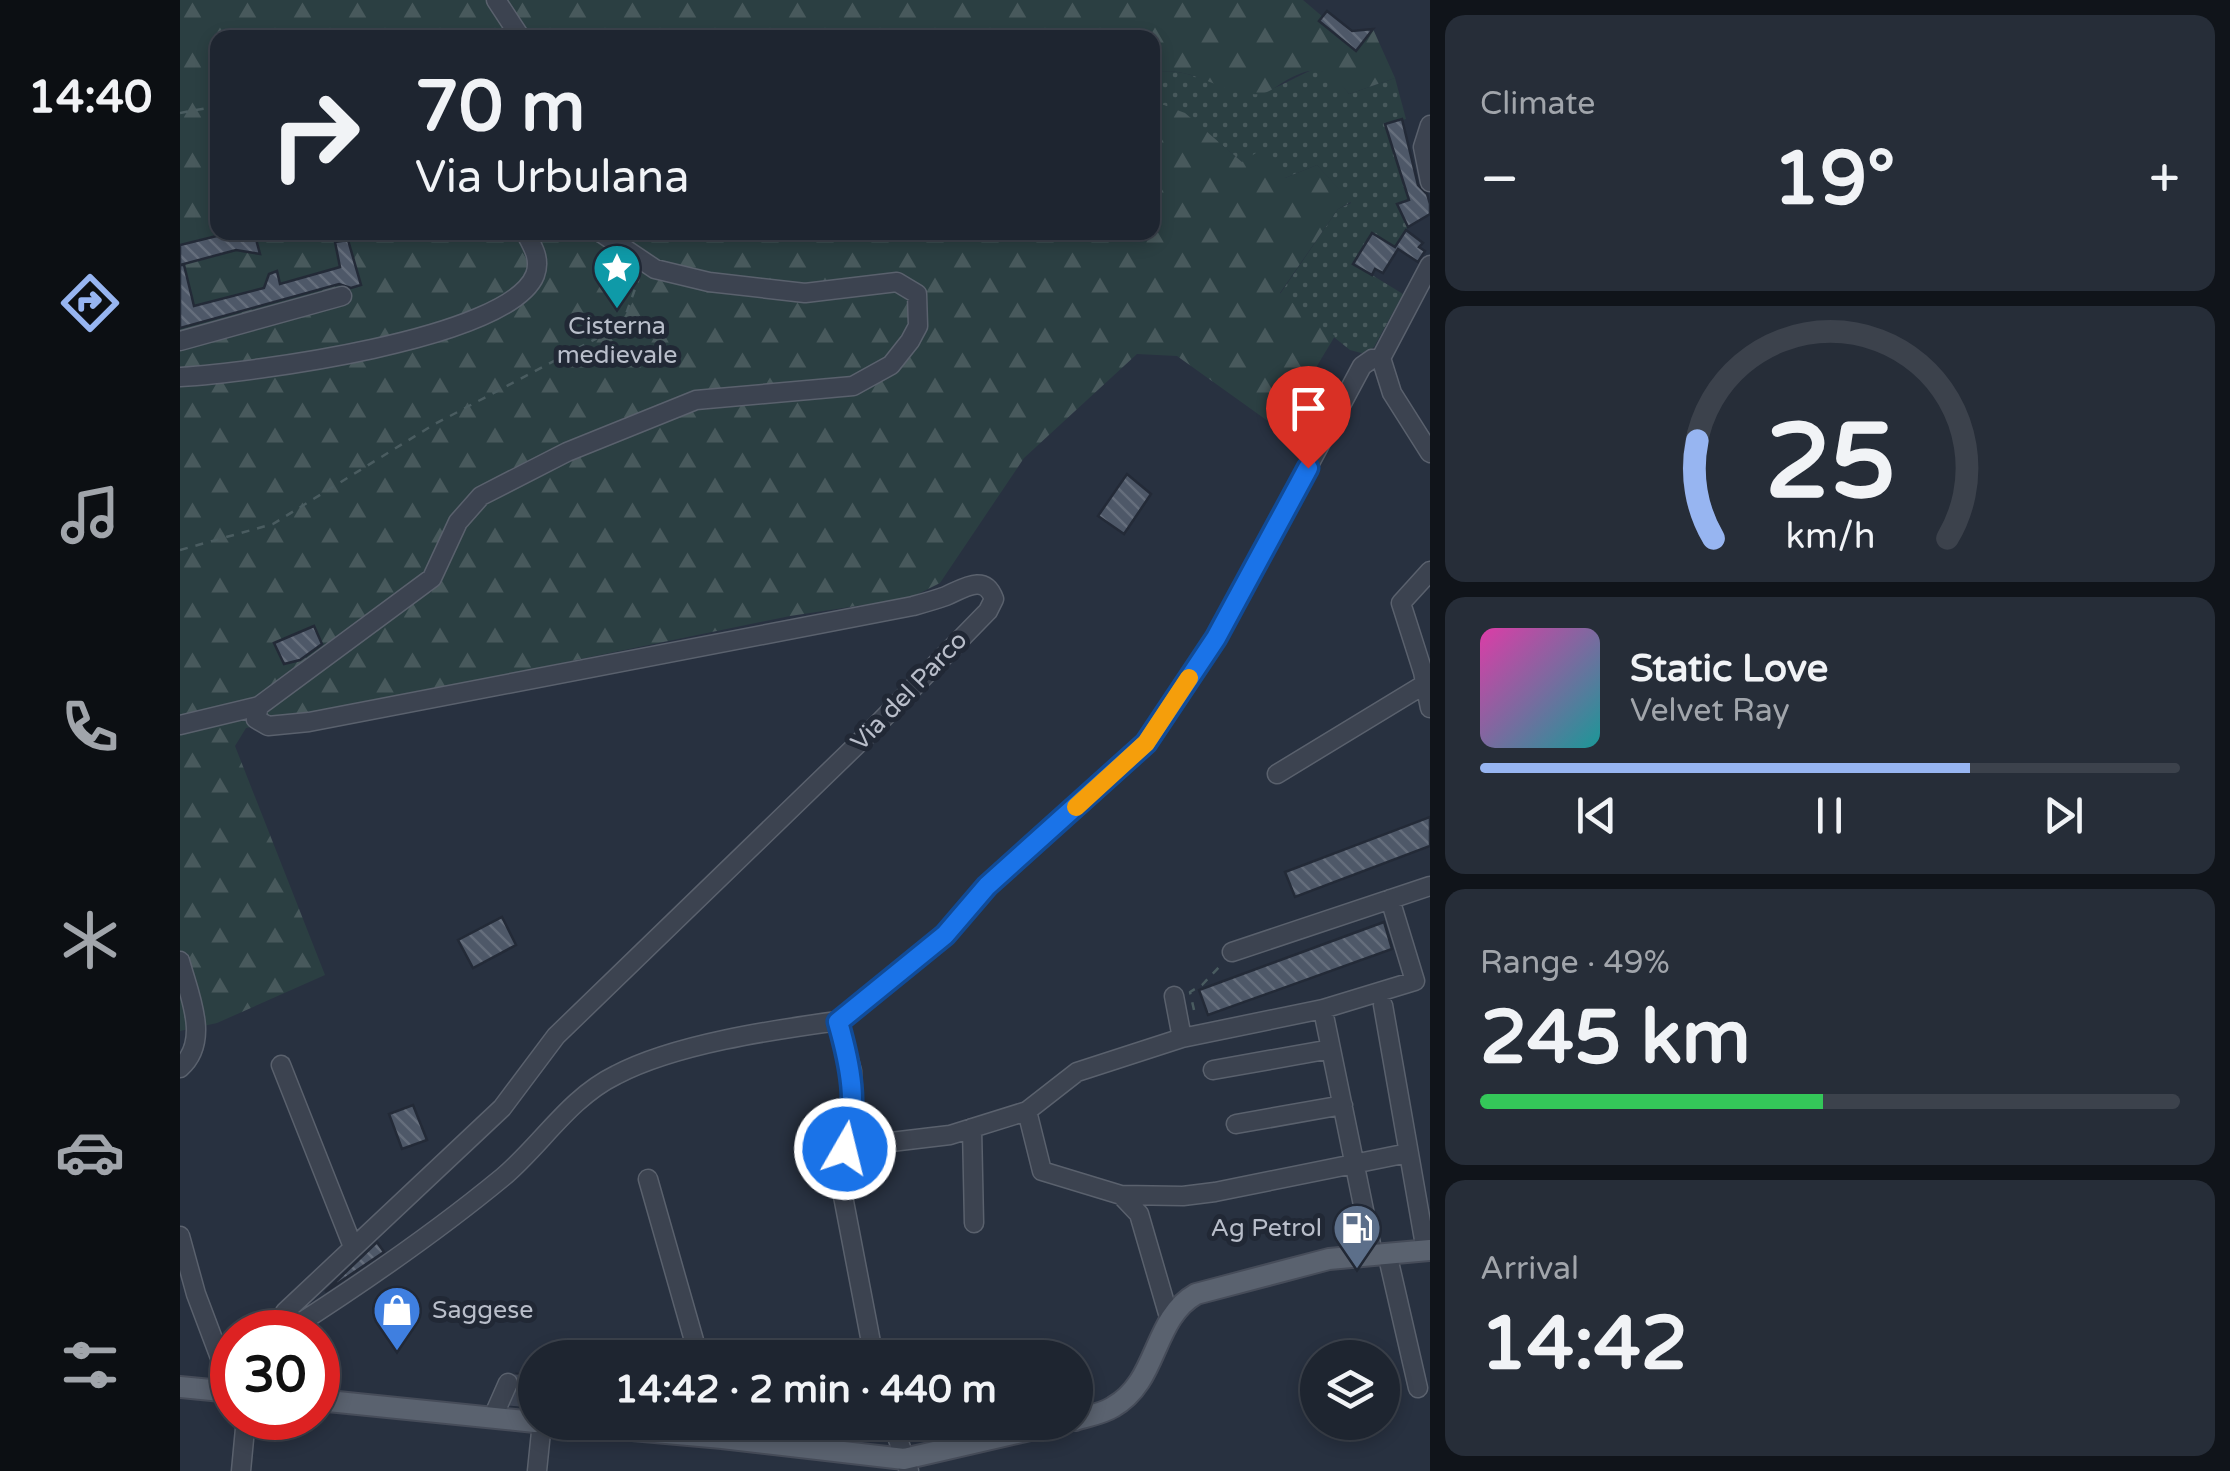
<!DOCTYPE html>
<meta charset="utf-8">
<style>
body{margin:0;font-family:"Varela Round",sans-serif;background:#262d38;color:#f1f3f6;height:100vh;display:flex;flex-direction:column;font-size:38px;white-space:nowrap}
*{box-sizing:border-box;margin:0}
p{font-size:32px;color:#a1a5ab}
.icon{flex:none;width:55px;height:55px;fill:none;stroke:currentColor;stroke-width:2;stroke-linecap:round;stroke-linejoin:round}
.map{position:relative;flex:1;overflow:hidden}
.details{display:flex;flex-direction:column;gap:15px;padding:15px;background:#10141a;width:800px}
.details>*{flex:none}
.hud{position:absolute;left:30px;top:30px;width:950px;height:210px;border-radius:20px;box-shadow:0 5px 15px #0003,0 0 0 2px #3c424c;background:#1e2530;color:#f1f3f6;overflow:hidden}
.fabs{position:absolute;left:1120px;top:1340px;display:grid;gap:20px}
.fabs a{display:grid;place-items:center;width:100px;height:100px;border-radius:50%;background:#1e2530;box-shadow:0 5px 15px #0003,0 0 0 2px #3c424c;font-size:50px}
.speed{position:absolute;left:30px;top:1310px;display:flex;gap:20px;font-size:50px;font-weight:700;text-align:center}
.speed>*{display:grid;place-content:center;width:130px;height:130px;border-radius:50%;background:#1e2530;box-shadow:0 5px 15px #0003,0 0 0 2px #3c424c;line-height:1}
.speed .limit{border:15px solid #d22;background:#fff;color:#111}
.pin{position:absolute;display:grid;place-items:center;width:85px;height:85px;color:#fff;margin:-102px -42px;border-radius:50% 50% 50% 0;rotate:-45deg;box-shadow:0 0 10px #0007}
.pin .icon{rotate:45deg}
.me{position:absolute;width:110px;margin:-55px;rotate:8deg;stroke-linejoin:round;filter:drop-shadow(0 0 8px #0008)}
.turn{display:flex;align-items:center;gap:35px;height:210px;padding:0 40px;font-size:45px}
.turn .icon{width:130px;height:130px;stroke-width:2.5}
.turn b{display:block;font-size:70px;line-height:85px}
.big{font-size:75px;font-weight:700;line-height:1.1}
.details .widget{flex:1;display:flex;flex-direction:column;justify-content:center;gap:15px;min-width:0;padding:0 35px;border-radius:20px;background:#262d38}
.details .dial{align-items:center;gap:0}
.dial svg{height:260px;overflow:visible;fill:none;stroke:#3c424c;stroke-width:7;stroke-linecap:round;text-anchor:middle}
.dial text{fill:#f1f3f6;stroke:none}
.song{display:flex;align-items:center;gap:30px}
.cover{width:120px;height:120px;border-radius:15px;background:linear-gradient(135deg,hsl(320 70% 55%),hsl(180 70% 35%))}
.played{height:10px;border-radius:5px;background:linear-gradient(90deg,#97b5f1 70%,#3c424c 70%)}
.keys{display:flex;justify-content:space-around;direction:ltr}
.heat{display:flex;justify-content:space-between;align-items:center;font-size:55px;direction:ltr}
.charge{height:15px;border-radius:8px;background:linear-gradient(90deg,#34c759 49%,#3c424c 0)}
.trip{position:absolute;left:338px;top:1340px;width:575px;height:100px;border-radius:50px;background:#1e2530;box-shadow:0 5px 15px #0003,0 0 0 2px #3c424c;font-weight:700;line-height:100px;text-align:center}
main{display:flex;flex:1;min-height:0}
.menu{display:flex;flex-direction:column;width:180px;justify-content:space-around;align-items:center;background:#0c0f13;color:#a1a5ab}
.menu .icon{width:70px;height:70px}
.menu .selected{color:#97b5f1}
.menu b{font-size:45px;color:#f1f3f6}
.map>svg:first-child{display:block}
.grass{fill:url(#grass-dots)}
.forest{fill:url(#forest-firs)}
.building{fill:url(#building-back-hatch);stroke:#232a37;stroke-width:2.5}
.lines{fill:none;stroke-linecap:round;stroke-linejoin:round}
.minor-tunnel{stroke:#3e4655;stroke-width:18;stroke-dasharray:18 9;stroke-linecap:butt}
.minor-casing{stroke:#5a616d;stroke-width:21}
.major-casing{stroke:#464c59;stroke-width:24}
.path{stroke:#4a5c60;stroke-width:2.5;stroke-dasharray:8 8;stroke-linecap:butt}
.minor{stroke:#3c4350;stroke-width:18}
.major{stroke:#5a626f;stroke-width:20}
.route-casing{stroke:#114b97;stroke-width:25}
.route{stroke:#1a73e8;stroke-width:18}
.slow{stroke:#f59e0b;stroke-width:18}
.labels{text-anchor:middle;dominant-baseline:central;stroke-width:10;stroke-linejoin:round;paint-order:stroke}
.poi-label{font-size:25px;fill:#b9beca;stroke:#212835}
.street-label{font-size:25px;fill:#b9beca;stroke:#212835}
</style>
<main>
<nav class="menu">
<b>14:40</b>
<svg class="icon selected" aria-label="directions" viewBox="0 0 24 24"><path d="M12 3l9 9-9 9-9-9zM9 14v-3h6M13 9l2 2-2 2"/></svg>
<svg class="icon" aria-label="music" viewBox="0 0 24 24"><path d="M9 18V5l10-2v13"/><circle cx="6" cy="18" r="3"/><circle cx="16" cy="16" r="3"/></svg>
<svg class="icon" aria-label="phone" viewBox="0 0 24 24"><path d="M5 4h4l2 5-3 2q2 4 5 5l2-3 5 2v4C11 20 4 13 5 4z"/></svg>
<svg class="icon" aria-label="climate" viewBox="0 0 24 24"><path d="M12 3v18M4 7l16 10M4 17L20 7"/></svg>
<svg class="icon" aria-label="car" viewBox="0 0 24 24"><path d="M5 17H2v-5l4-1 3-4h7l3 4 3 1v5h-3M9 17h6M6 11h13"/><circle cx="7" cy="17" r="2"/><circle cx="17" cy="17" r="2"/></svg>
<svg class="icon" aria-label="filters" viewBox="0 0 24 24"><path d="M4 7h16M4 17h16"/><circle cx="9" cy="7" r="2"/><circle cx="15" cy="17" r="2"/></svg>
</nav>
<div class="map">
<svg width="1250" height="1471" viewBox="0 0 1250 1471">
<defs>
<pattern id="grass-dots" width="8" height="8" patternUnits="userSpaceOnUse" patternTransform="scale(2.5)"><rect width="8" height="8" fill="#2b3f42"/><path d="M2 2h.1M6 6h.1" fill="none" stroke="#48595c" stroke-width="1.8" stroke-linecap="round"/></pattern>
<pattern id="forest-firs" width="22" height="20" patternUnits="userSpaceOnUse" patternTransform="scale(2.5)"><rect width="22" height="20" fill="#2b3f42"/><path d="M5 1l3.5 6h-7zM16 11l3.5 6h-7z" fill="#48595c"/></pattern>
<pattern id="building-back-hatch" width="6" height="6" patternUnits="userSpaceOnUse" patternTransform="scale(2.5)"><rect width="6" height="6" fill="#4e5868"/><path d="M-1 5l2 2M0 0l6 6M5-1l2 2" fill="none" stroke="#656e7c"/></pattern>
</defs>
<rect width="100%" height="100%" fill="#283140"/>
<path class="grass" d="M1135,69L1154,75L1169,94L1215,78L1226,119L1205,125L1229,200L1217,204L1228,227L1215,248L1191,234L1174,264L1223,294L1194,347L1185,354L1170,350L1100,294L1158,209L1171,203L1137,165L1105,178L1062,162L1005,114L973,101V74C1003,62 1046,94 1078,93C1090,93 1120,74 1135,69Z"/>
<path class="forest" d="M0,0H1123L1143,17L1140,22L1176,50L1193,29L1215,78L1169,94C1147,66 1133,64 1102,83C1096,87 1088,93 1081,94C1045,98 1008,61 973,74L972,38H38V232H972L973,101L1005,113L1062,162L1079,151L1105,178L1137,165L1171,202L1158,209L1100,293L1155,336L1099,429L997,356L957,354L844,458L760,583L730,598L610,616L66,728L55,746L145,975L37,1023L0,1031Z"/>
<path class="building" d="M1147,11L1172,31L1193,29L1176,51L1139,21Z
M1222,119L1238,185L1247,194L1250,204V214L1228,227L1217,204L1229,200L1205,124Z
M1226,230L1243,243L1239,247L1245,251L1238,262L1218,249L1203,273L1195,269L1192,275L1173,264L1192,233L1215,247Z
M53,232H74L80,254L56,250L0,265V245Z
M168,240L181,285L171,288L159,284L0,328V265H4L14,306L84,288L89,274L97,271L100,284L160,267L155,242Z
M947,474L971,494L944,534L918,516Z
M134,626L142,644L120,660L104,664L94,643Z
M1250,817V846L1115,897L1105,872Z
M322,917L336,945L293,968L278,940Z
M1204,922L1212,949L1028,1015L1019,990Z
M233,1105L247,1140L222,1149L209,1114Z
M197,1242L204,1252L145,1292Z
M337,1374L355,1376V1407L332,1405L340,1383Z"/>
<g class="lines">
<path class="minor-tunnel" d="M328,1383L355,1385
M322,1396L355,1399"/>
<g class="minor-casing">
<path id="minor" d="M316,0L341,38
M1250,125L1243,147L1250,182
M0,341L162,296
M1201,358L1212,393L1250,453
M1201,358L1250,265
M0,377C67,373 329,340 355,275C361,259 353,247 345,232
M1250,571L1221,603L1243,672L1250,708
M0,725L79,706
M1097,774L1245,684
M1052,952L1250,886
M0,961C9,995 31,1041 0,1068
M1203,1005L1246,1251
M1145,1020L1193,1254
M658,1021L765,935L807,886L966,743L1036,638L1182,366L1192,359L1201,358
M658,1021L672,1071V1128L658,1170L694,1358
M1002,1038L1143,1009L1235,981L1210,899
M101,1065L173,1247
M1033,1070L1151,1049
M847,1111L897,1072L1002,1038L994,996
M1056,1124L1163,1105
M672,1128L711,1142L770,1135L847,1111L862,1171L941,1195L959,1214L989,1317
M792,1128L794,1223
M468,1179L519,1358
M941,1195L1003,1196L1035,1192L1228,1153
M0,1236L16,1294L42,1363L38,1390
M1207,1253L1238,1388
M103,1332L105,1312L322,1108L376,1036L687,735L808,611L814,599C805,573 784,588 766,596C755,600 744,603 733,606L129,722L88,726L76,719L79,706L252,578L278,522L301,496L387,452L516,400L673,386L711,365L730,341L738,326L737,294L717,282L625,293L529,282L475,269L420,232
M106,1332C181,1284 254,1234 323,1177C362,1144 389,1098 436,1075C495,1044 592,1030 658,1021
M313,1417L328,1383
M712,1422L729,1471
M61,1471L66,1418
M357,1471L362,1422"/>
</g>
<g class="major-casing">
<path id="major" d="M0,1387L52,1392
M138,1400L355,1422
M895,1420C907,1416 922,1414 933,1407C979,1381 972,1319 1016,1294L1149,1259L1250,1250
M363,1422L542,1438L724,1459L885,1422"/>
</g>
<path class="path" d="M0,113L38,106
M0,550L93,524L253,425L442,325L459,278
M1014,1010L1010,992L1022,985L1041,965"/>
<use href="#minor" class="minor"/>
<use href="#major" class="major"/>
</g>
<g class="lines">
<g class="route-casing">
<path id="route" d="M665,1149C679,1106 670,1064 658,1022L765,935L807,886L966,743L1036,638L1128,468"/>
</g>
<use href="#route" class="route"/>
<path class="slow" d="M896,807L966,743L1009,678"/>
</g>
<defs>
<g id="sight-pin" transform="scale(2.5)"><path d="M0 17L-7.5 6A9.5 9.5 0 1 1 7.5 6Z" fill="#0f9aa8" stroke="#212835"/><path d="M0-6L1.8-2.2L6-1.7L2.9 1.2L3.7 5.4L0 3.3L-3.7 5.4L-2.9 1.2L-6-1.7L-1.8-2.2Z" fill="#fff"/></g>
<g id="fuel-pin" transform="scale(2.5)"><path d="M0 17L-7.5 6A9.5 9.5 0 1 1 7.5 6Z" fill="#5c6f8a" stroke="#212835"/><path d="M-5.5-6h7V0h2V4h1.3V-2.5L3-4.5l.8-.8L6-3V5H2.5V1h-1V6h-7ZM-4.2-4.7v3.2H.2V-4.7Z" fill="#fff"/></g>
<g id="shop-pin" transform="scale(2.5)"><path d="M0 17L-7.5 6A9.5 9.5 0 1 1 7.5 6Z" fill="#3f7fe0" stroke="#212835"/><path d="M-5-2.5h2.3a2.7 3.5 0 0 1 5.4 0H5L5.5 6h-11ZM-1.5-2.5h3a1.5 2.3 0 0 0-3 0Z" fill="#fff"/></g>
</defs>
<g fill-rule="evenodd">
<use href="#sight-pin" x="437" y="268"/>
<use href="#fuel-pin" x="1177" y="1228"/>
<use href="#shop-pin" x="217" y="1310"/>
</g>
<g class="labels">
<g class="poi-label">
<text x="437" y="326">Cisterna<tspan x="437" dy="29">medievale</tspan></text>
<text x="1142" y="1228" text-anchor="end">Ag Petrol</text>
<text x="252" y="1310" text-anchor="start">Saggese</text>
</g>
<g class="street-label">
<text transform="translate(729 691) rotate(-46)">Via del Parco</text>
</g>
</g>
</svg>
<div class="fabs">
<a><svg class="icon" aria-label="layers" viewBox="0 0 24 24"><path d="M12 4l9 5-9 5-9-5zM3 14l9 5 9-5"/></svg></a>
</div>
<div class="speed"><div class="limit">30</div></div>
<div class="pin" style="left:1128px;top:468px;background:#d93025"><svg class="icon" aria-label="arrive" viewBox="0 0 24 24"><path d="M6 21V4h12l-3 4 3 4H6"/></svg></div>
<svg class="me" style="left:665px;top:1149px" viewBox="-20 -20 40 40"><circle r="17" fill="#1a73e8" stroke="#fff" stroke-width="3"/><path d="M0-11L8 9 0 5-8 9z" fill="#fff"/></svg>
<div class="trip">14:42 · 2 min · 440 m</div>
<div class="hud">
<div class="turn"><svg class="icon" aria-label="right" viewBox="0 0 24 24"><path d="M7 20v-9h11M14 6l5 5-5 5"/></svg><div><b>70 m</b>Via Urbulana</div></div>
</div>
</div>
<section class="details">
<div class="widget"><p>Climate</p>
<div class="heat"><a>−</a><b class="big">19°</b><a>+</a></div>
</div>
<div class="widget dial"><svg viewBox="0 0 100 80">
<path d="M14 69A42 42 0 1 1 86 69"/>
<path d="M14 69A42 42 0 0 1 9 39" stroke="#97b5f1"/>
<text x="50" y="56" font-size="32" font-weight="700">25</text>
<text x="50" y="72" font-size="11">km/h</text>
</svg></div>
<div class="widget">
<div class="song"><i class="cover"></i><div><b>Static Love</b><p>Velvet Ray</p></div></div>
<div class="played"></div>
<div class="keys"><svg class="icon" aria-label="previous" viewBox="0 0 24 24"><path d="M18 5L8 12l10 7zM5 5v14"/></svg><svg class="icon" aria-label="pause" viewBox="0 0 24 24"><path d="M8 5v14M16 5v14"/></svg><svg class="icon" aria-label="next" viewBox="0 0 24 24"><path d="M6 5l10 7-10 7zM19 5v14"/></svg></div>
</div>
<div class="widget"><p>Range · 49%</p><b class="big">245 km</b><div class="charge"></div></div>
<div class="widget"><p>Arrival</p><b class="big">14:42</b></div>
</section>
</main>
